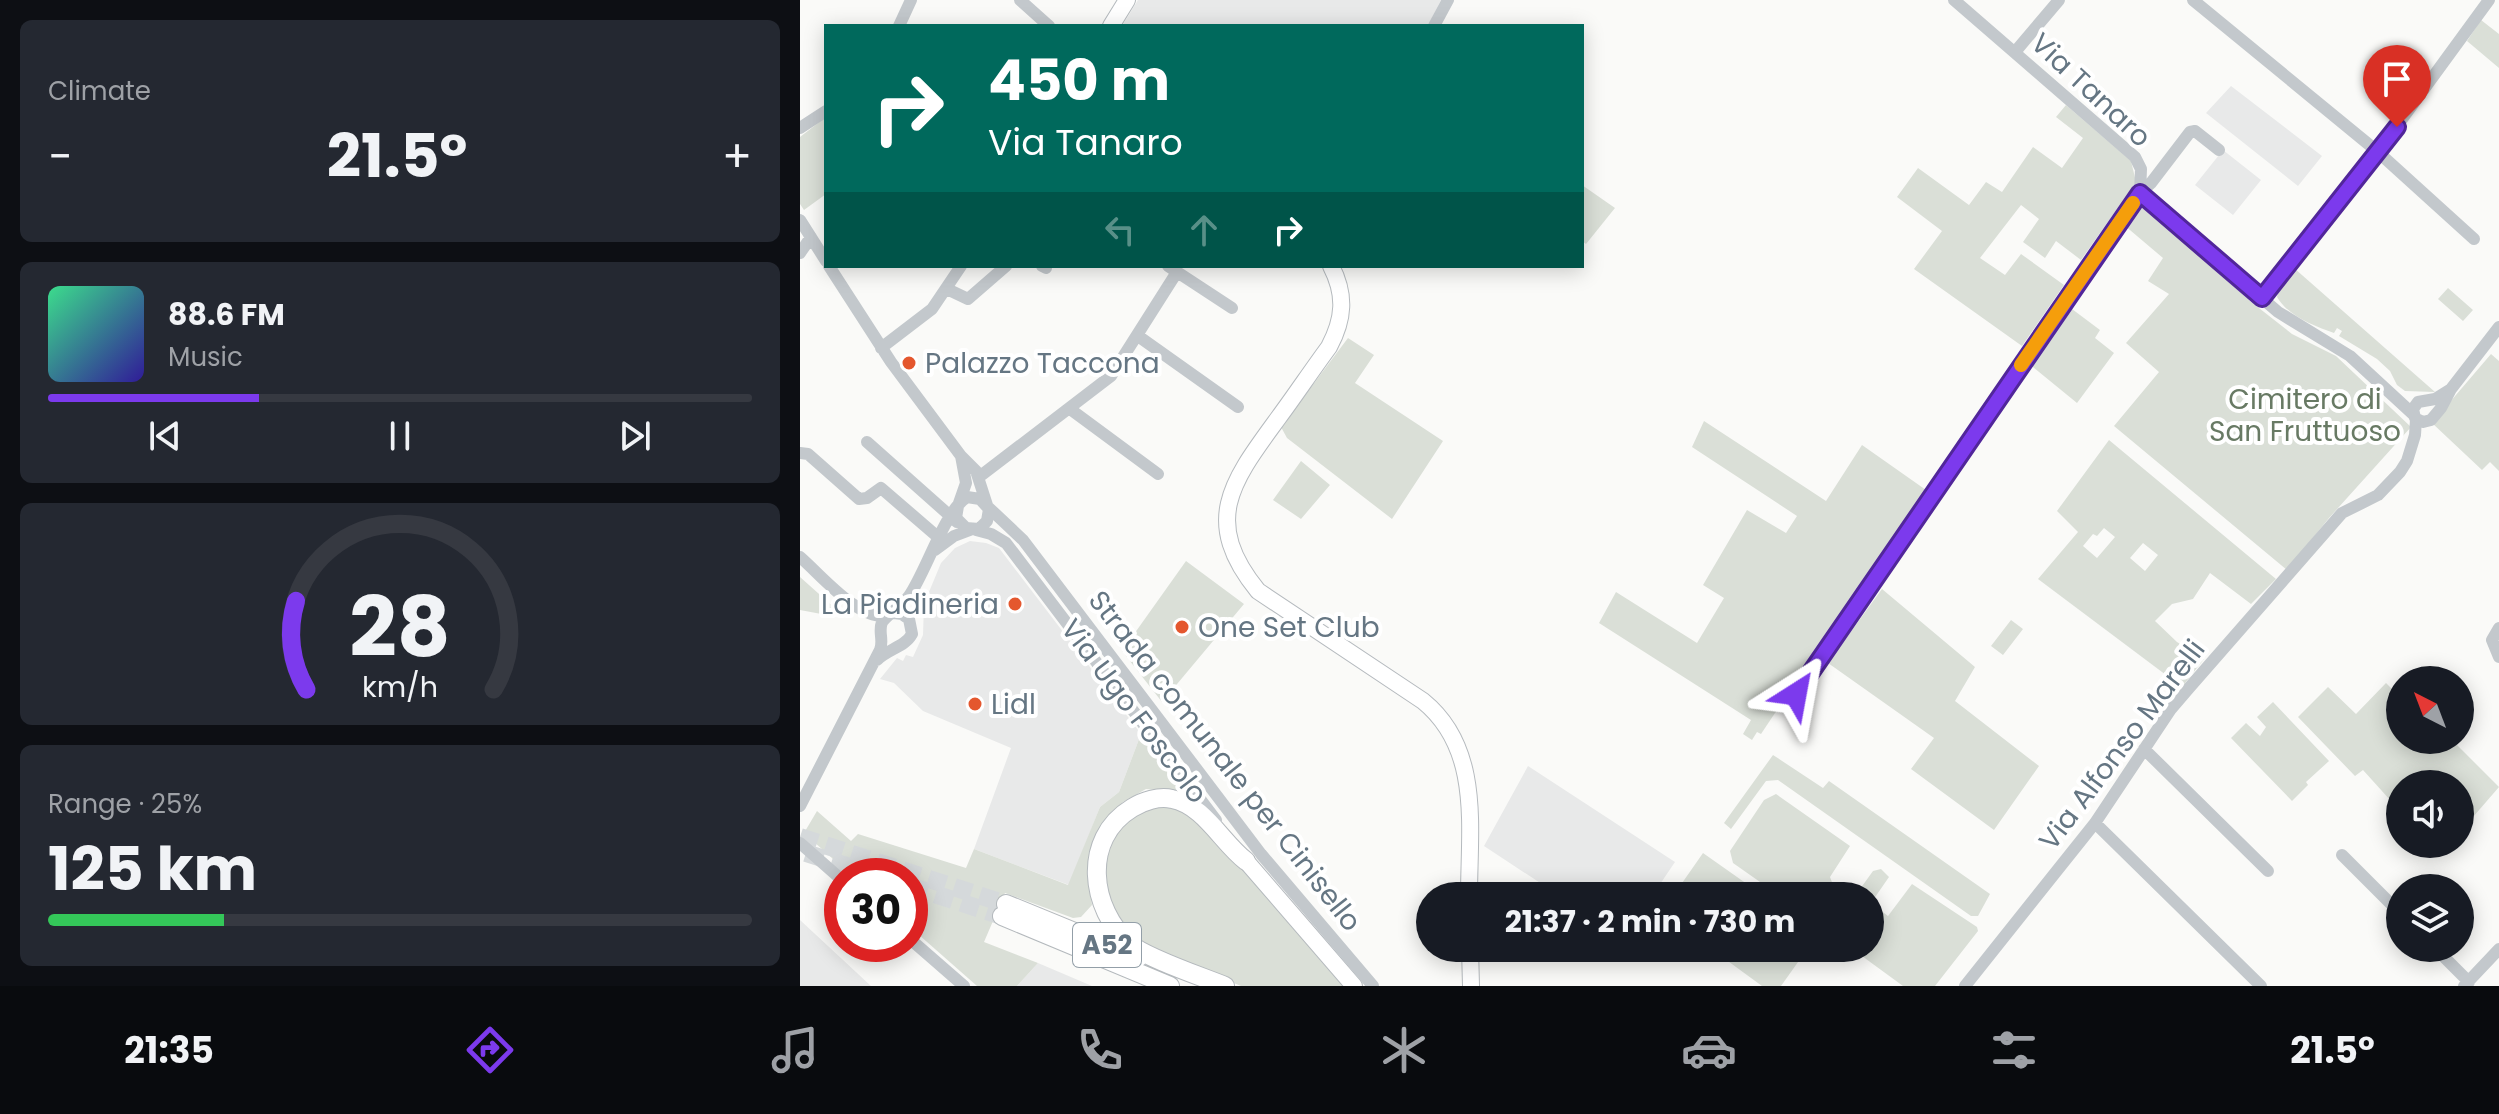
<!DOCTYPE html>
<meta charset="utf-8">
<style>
body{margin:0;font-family:Poppins,sans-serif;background:#242831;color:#f1f3f6;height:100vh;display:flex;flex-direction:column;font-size:30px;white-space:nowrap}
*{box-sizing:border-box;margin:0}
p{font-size:26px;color:#9ea1a6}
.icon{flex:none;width:44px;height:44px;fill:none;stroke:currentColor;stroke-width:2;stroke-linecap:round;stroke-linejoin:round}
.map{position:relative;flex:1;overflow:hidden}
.panel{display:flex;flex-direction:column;gap:20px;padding:20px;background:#0d0f14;width:800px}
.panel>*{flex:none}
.top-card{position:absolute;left:24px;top:24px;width:760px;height:244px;border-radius:0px;box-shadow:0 4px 20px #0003;background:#00695c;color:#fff;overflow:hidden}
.needle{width:52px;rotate:318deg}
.controls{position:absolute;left:1586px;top:666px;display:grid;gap:16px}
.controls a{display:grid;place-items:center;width:88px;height:88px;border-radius:50%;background:#171b24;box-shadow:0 4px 20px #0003;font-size:40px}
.speed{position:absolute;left:24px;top:858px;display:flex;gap:16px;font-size:40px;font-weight:700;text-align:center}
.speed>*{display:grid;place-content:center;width:104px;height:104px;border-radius:50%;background:#171b24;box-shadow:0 4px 20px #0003;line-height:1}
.speed .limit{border:12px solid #d22;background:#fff;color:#111}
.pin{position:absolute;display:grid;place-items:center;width:68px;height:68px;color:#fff;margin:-82px -34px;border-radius:50% 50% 50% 0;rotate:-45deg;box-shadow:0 0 8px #0007}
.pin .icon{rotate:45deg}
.me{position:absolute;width:88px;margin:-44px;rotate:34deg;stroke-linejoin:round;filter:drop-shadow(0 0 6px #0008)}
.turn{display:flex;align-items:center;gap:28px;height:168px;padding:0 32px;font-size:36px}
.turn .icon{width:104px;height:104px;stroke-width:2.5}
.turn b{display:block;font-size:56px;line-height:68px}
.lanes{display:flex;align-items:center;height:76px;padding:0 32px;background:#0003;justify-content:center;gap:40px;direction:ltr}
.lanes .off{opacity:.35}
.big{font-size:60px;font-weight:700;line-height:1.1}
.panel .tile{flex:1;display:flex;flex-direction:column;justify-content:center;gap:12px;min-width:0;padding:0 28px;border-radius:12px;background:#242831}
.panel .dial{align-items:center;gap:0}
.dial svg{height:208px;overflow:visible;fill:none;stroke:#363941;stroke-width:7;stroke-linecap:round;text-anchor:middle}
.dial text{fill:#f1f3f6;stroke:none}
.song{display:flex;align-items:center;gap:24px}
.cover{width:96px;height:96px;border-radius:12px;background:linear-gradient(135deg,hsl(150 70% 55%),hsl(250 70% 35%))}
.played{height:8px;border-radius:4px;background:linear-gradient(90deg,#7c3aed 30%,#363941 30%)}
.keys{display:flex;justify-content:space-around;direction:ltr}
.heat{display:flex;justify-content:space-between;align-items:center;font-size:44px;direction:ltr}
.charge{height:12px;border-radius:6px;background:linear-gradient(90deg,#34c759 25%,#363941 0)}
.trip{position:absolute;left:616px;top:882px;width:468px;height:80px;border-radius:40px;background:#171b24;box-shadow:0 4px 20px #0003;font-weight:700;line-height:80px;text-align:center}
.tabs{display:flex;height:128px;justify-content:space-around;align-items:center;background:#090b0e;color:#9ea1a6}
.tabs .icon{width:56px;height:56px}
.tabs .on{color:#7c3aed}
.tabs b{font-size:36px;color:#f1f3f6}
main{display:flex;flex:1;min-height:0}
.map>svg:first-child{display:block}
.built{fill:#e8e9e9}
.green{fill:#dadfd7;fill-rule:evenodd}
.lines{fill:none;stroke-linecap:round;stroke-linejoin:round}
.highway-tunnel{stroke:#d5d9db;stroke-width:18;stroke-dasharray:18 9;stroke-linecap:butt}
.major-casing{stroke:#b5babe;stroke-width:18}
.highway-casing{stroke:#b4b9bd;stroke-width:20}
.minor{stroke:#c3c8cc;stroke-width:12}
.major{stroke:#fff;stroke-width:16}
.highway{stroke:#fff;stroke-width:18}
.route-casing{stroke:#51269a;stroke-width:20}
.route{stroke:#7c3aed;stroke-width:14}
.slow{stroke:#f59e0b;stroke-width:14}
.poi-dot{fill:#e4572e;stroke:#fff;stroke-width:3}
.labels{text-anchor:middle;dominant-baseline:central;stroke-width:8;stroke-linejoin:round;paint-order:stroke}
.shield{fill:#fff;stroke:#939fa8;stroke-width:2}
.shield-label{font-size:26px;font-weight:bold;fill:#657683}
.street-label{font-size:28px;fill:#657683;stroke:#fff}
.poi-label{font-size:28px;fill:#657683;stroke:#fff;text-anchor:start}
.park-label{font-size:28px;fill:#687a64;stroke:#fff}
</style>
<main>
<section class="panel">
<div class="tile"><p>Climate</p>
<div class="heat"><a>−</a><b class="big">21.5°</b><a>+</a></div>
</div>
<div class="tile">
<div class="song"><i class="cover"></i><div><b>88.6 FM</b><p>Music</p></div></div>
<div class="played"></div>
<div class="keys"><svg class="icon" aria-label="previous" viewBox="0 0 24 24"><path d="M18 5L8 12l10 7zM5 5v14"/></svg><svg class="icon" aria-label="pause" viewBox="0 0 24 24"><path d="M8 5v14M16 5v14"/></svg><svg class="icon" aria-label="next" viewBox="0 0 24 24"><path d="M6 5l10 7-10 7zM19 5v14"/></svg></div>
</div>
<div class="tile dial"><svg viewBox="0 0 100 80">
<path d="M14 69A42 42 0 1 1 86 69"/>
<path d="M14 69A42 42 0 0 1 10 35" stroke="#7c3aed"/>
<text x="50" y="56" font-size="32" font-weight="700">28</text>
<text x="50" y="72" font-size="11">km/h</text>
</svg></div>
<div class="tile"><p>Range · 25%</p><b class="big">125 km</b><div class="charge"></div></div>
</section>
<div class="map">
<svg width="1699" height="986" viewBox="0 0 1699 986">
<rect width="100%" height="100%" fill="#fafaf8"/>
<path class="built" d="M338,0H641L628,26H322Z
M1431,86L1522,156L1498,186L1406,113Z
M1423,150L1461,180L1433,215L1395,185Z
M170,541L186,543L199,548L341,734L319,792L300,807L269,885L174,849L211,748L123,711L94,683L80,679L97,658L103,661L106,655L113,657L123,635L124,604L141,563L155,548Z
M728,766L875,862L852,896H760L684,846Z
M0,920L71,986H0Z
M238,963L292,986H217Z"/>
<path class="green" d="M1681,20L1699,34V68L1667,41Z
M1266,105L1331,161L1336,182L1281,260L1256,241L1245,258L1223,242L1239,219L1221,205L1180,258L1205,275L1221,254L1264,285L1222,346L1114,269L1142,231L1097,197L1118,168L1169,205L1186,182L1202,192L1233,147L1262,168L1283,138L1256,117Z
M26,117V194L4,210L0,204V137Z
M782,185L815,208L786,244L782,241Z
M1341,203L1450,301L1492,334L1536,356L1611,427L1529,518L1487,570L1314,426L1359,372L1326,343L1369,294L1348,281L1363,258L1324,225Z
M1494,268L1635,392L1605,391L1597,385L1590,371L1577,359L1539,336L1542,331L1537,328L1534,333C1514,326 1488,316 1477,297L1479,288Z
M1648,288L1673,310L1663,321L1638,299Z
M1268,306L1300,330L1295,338L1314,353L1277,403L1228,363Z
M548,338L574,355L555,383L643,441L592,519L487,438L481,427Z
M1691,354L1699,361V471L1690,462L1682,470L1632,423Z
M904,421L1026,501L1062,445L1126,490L990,691L985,706L981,704L961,734L957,732L952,740L943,734L951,720L799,623L816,592L897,643L924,598L903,585L947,510L986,533L997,516L892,447Z
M1309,440L1476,579L1451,604L1410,573L1393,599L1372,604L1355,621L1377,642L1404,659L1382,687L1238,579L1278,532L1257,511ZM1304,528L1315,537L1297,558L1283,546L1293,534L1297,536ZM1343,543L1358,555L1345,571L1330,558Z
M501,461L530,485L501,519L473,500Z
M386,561L444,604L362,702L322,651Z
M0,577L37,610L32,616L0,610Z
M1082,589L1175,667L1155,701L1239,766L1194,830L1111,769L1134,738L1028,663Z
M1211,620L1223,629L1203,655L1191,646Z
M1586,683L1600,697V740H1652L1699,787L1660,832V784H1600V811L1563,770L1555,776L1498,717L1528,687L1556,714Z
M1473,702L1529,761L1506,782L1508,785L1492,801L1431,738L1446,723L1460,736L1466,727L1457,717Z
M341,734L385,792L346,789L323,802L307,821L288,870L292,905L281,917L273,918L205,893L184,942L238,963L217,986H177L110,927V876H52L4,833L17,811L51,841L58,834L166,868L174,849L268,885L300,807L319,792Z
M973,755L1023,788L1029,781L1190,894L1178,916H1171L978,780L966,781L931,829L924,823Z
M976,794L1050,846L1030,877L1033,885L1047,893L1045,896H980L933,863L930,851L964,800Z
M376,806L407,828L548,986H441L337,943L318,925L302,877L305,856L317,831L345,808Z
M903,853L964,896H873Z
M1081,869L1089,877L1071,903L1088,916L1112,884L1177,927L1178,931L1135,986H1103L1051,948H1070V896H1055L1073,871Z
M910,948H1008L981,986H962Z"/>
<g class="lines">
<path class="highway-tunnel" d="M0,837L206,904
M6,853L78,876
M110,886L202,916"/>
<g class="major-casing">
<path id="major" d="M311,26L327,0
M531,266C546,295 544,319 529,347C512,370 496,394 479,417C433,480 400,520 458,591L623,701C682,749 669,828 669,896
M446,861L554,986
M670,948L671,986"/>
</g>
<g class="highway-casing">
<path id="highway" d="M206,904L338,958
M202,916L370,986
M425,986C403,977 346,958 330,944C290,909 281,839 332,808C343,801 359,796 372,799C404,805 422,843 446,861"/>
</g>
<path class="minor" d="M220,0L249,26
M1154,0L1335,157L1341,169L1340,193
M1393,0L1578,152L1674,239
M99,26L111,0
M634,26L648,0
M1215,52L1259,0
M0,128L26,111
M1340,193L1478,312L1550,356L1614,415
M0,220L26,261
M0,253L11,237
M29,266L91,362L161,456L176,471L187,505
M242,266L246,268
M368,266L432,308
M147,289L168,299L206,266
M1462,298L1578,152L1689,0
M338,336L438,407
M81,348L132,309L161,266
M1651,389L1635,399L1618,402L1613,409L1615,418L1623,422L1631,420L1641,408L1651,389L1699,327
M270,409L358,474
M67,442L157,522
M0,453L8,454L59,499L67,498L81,488L139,538
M179,477L311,376L377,272
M159,503L166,483L161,456
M188,507L223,540L461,854L573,986
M176,530L191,534L206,543L416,820
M135,550L154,536L170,530
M0,557C22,576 57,619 87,616
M1699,628L1692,640L1699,657
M77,660C88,649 105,647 112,634L109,619L102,614L94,613
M996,694L1340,193L1351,183L1390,132L1395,131L1419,150
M1344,749L1468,871
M0,806L80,650C84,640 78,632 82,622C90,612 101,607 109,596C126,572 145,510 167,497L180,499L189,509L187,521L179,529L166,528L156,518L158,506
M1295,823L1461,986
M0,843L42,880
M1542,855L1600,913
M110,939L164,986
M1635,948L1669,982
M1165,986L1295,823L1371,709L1389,688L1542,513L1578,495L1600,472L1607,461L1615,435L1616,419
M1664,986L1699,949"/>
<use href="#major" class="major"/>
<use href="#highway" class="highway"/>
</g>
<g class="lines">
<g class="route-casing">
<path id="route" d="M996,694L1340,193L1462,298L1597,127"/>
</g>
<use href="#route" class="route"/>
<path class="slow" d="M1221,365L1333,203"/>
</g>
<g class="poi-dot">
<circle cx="109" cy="363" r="8"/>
<circle cx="215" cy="604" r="8"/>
<circle cx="382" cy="627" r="8"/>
<circle cx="175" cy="704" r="8"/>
</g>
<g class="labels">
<rect class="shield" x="273" y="923" width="68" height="44" rx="6"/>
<g class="shield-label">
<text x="307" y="945">A52</text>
</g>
<g class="street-label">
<text transform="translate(1291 90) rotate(43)">Via Tanaro</text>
<text transform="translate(334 711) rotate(53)">Via Ugo Foscolo</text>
<text transform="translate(1322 745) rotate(-53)">Via Alfonso Marelli</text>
<text transform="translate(425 761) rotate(52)">Strada comunale per Cinisello</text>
</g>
<g class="poi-label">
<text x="125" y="363">Palazzo Taccona</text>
<text x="199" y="604" text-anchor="end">La Piadineria</text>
<text x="398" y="627">One Set Club</text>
<text x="191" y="704">Lidl</text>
</g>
<g class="park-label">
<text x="1505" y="399">Cimitero di<tspan x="1505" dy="32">San Fruttuoso</tspan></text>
</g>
</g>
</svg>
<div class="controls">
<a><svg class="needle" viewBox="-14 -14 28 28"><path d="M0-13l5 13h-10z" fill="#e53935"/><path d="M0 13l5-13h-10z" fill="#9ea1a6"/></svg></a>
<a><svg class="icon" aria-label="sound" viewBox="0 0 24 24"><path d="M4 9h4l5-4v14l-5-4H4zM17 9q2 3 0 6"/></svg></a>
<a><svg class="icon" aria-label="layers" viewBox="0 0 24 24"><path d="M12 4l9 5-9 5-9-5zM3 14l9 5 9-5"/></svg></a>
</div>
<div class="speed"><div class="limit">30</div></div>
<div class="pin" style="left:1597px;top:127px;background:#d93025"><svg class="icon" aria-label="arrive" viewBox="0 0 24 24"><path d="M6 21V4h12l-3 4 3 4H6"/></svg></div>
<svg class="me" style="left:996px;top:694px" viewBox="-20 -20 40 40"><path d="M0-17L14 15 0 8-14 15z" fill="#7c3aed" stroke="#fff" stroke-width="4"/></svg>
<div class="trip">21:37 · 2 min · 730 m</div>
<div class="top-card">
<div class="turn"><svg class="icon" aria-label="right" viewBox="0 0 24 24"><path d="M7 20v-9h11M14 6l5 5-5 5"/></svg><div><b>450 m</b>Via Tanaro</div></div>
<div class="lanes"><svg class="icon off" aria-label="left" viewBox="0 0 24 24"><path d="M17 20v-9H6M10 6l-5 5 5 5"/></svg><svg class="icon off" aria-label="ahead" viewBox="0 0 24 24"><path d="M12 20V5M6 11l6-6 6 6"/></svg><svg class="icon" aria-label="right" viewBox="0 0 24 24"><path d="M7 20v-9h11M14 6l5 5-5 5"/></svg></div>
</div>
</div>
</main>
<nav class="tabs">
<b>21:35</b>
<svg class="icon on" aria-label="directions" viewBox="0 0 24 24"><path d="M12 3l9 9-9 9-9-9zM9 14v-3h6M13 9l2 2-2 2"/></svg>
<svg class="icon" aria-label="music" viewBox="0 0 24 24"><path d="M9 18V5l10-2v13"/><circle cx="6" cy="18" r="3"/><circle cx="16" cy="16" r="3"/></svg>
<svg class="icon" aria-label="phone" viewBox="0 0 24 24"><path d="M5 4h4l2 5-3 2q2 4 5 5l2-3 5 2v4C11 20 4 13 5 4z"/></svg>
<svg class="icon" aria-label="climate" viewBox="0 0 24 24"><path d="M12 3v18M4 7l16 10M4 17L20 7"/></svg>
<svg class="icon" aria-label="car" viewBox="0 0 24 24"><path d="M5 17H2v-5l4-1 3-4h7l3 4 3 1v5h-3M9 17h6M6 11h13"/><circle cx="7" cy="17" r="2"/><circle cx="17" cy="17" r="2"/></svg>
<svg class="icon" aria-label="filters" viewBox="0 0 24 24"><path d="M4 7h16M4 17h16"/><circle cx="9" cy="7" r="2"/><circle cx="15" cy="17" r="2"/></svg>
<b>21.5°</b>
</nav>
